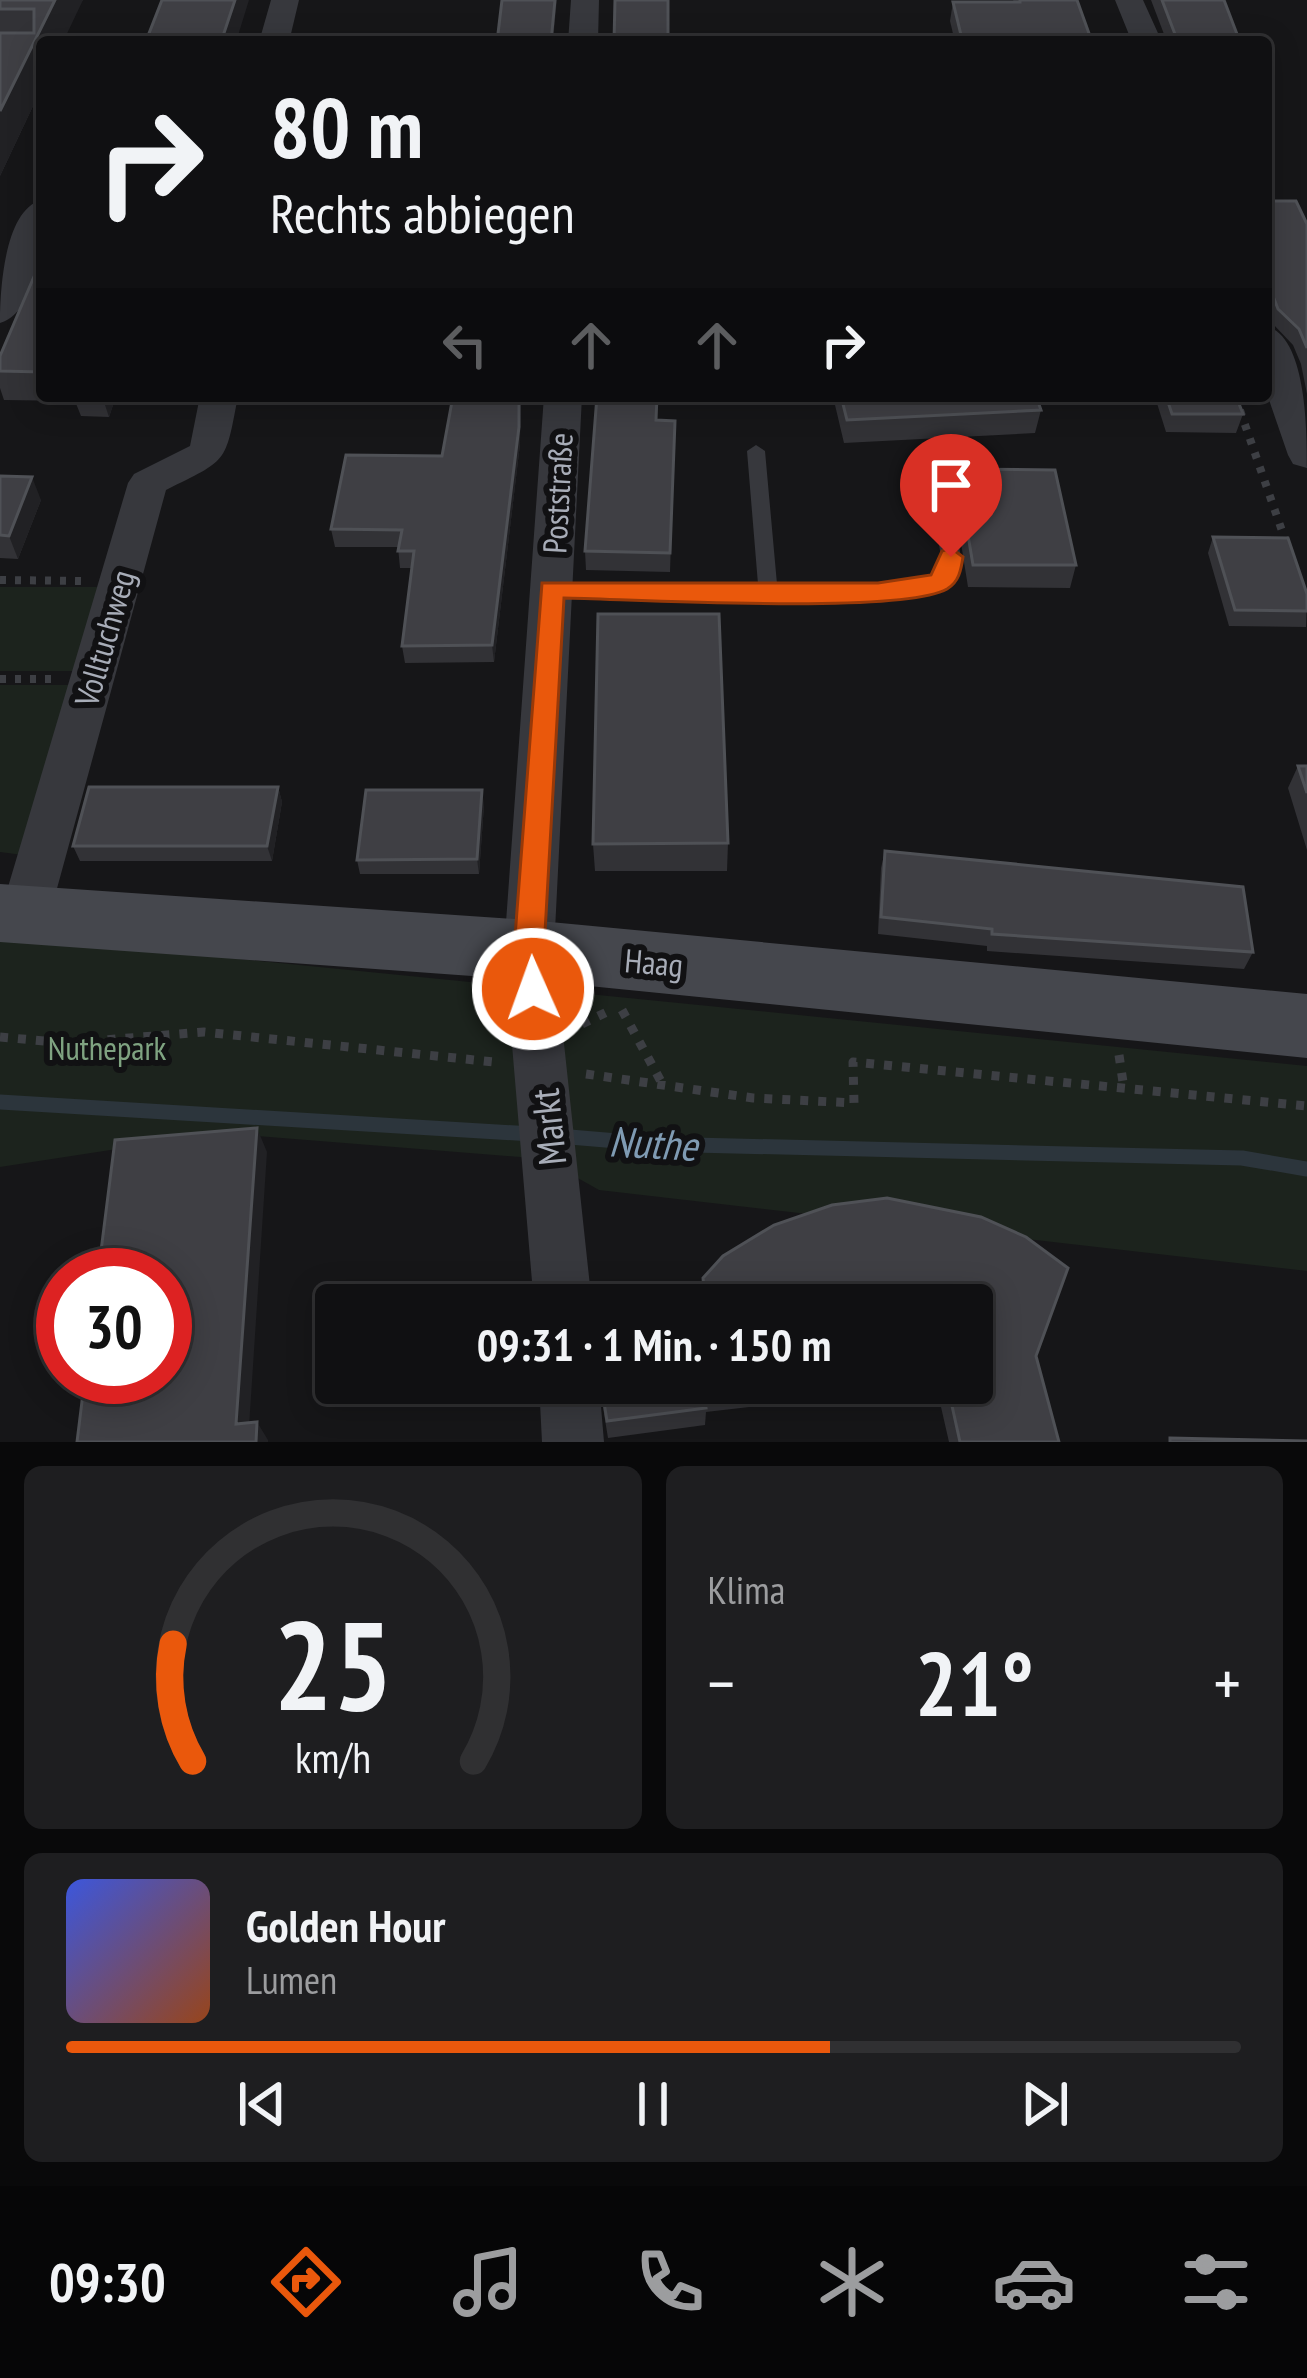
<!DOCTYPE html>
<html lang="de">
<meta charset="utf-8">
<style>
body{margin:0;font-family:"PT Sans Narrow",sans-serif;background:#1e1e20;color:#f1f3f6;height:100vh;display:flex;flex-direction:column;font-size:45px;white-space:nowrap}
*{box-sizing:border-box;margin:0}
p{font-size:39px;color:#9c9d9f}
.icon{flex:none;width:66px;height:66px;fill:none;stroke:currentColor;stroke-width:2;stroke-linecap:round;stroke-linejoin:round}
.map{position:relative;height:1442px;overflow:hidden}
.details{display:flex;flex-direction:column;gap:24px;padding:24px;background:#09090a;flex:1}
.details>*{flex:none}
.guide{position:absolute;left:36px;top:36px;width:1236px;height:366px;border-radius:12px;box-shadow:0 6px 30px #0003,0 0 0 3px #303032;background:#101012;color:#f1f3f6;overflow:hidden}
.speed{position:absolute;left:36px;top:1248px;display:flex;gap:24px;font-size:60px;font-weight:700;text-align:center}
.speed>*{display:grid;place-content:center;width:156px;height:156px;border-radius:50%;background:#101012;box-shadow:0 6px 30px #0003,0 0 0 3px #303032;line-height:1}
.speed .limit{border:18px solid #d22;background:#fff;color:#111}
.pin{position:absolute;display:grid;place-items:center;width:102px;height:102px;color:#fff;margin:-123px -51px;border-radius:50% 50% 50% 0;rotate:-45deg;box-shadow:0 0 12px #0007}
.pin .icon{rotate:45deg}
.me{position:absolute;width:132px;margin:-66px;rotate:358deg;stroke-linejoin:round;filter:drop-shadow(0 0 9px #0008)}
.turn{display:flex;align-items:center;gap:42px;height:252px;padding:0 36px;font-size:54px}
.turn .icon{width:156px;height:156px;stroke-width:2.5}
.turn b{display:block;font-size:84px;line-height:102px}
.lanes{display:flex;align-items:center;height:114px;padding:0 36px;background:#0003;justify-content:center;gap:60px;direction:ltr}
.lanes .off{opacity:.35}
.big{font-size:90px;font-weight:700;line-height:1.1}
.details .tile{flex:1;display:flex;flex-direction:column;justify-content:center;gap:18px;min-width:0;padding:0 42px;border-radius:18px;background:#1e1e20}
.details .dial{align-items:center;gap:0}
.dial svg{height:312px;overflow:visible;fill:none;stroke:#303032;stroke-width:7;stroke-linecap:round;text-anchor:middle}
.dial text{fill:#f1f3f6;stroke:none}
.song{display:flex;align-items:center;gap:36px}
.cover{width:144px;height:144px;border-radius:18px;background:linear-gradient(135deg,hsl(230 70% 55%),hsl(20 70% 35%))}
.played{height:12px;border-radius:6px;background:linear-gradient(90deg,#ea580c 65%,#303032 65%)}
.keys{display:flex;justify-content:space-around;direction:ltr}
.heat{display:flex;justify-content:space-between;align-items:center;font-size:66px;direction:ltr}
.details .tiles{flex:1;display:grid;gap:24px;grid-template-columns:1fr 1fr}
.tile:last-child{grid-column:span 2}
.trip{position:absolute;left:315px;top:1284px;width:678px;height:120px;border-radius:12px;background:#101012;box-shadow:0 6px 30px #0003,0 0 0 3px #303032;font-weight:700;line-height:120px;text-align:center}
.tabs{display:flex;height:192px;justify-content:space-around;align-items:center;background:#060607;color:#9c9d9f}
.tabs .icon{width:84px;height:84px}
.tabs .current{color:#ea580c}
.tabs b{font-size:54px;color:#f1f3f6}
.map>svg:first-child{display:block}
.green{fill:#1c231d}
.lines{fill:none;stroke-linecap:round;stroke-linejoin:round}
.stream{stroke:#2c353c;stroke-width:15}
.path-far1{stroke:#3d3f44;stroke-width:8;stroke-dasharray:6 9;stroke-linecap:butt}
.path{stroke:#3d3f44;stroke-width:9;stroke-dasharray:8 10;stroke-linecap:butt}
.service{fill:#37383d;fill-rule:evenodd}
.minor{fill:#37383d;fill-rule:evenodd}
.secondary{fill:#45474d;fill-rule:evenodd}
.wall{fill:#323236}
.shaded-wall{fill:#212124}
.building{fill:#3f3f44;stroke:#4f5156;stroke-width:3}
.route{fill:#ea580c;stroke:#983908;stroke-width:3}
.labels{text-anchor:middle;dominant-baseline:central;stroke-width:12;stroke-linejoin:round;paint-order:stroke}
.street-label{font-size:33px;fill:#a8adb8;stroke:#111113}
.park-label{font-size:33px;fill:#7fa381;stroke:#111113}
.near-street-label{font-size:39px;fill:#a8adb8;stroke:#111113}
.near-water-label{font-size:42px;font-style:italic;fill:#7f9bb3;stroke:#111113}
</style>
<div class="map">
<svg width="1307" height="1442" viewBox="0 0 1307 1442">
<rect width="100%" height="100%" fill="#161618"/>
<path class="green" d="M0,587H101L76,671H0Z
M0,685H72L23,855L0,852Z
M0,935L1307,1066V1271L599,1190L544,1159L221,1133L0,1167Z"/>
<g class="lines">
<path class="stream" d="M0,1102L532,1134
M558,1136L653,1144L1242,1158L1307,1169"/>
<path class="path-far1" d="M1235,396L1288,548
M0,580L82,581
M0,679H52"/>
<path class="path" d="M622,1010L664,1087
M582,1024L611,1010
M0,1037L66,1043L204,1032L494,1062
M1119,1055L1124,1089
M586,1074L753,1098L854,1103L853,1062L1307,1106"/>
<path class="service" d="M756,445L765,451L777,584C823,584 900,595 938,570L941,557L931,494L940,488L949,494L961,557L954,579L927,594L878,599L544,594L541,589L544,584L551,582L758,584L747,451Z"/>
<path class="minor" d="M271,0H299L289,42H259Z
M571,0H599L598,42H568Z
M1115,0H1143L1162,42H1132Z
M42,200C42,233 38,313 0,323C0,291 4,209 42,200Z
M1266,326C1307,336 1307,433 1307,468L1293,464L1288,455L1266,391Z
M200,396H238C225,465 228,459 166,490L50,914L42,929L25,935L8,929L0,914L128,483L134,474L190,446Z
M544,396H582L554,950L592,1305H534L504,950Z
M539,1383H599L604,1442H542Z"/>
<path class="secondary" d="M0,884L529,920L1307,994V1058L529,980L0,942Z"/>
</g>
<path class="wall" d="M0,0H83L42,42V87L0,176Z
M1013,0H1077L1091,39L1090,42H955L950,21L953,2H1014Z
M1151,0H1224L1240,42H1167Z
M1266,201L1307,224V394L1301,364L1293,345L1273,324L1266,307Z
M42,258V396H116L109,417L81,416L75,401L4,400L0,388V356Z
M836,396H1036L1041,410L1035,433L844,443L835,405Z
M1236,396L1243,414L1236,433L1166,432L1155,397Z
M657,420L675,421L670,572L586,570L585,551Z
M520,444L494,662L405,663L402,646L412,568H400L398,547H335L331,529L442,456Z
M957,469L1076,565L1070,588L968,587L953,493Z
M0,476L41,500L18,559L0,558Z
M1213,537L1307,594L1306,627L1229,626L1208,553Z
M1298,766H1307V850L1288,788Z
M278,787L282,802L272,861H80L73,846Z
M484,805L479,874H360L357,860Z
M728,843L727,871H595L593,844Z
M885,851L1253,952L1244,969L987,951V946L878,934L881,868Z
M887,1198L981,1217L1026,1237L1068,1268L1036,1356L1059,1442H949L936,1385L706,1412L705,1425L608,1438L599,1383H972V1305H666L702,1300L703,1278L723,1256L774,1225L832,1205Z"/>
<path class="shaded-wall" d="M55,0H83L63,42H42V87L0,176V111Z
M235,0H249L236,42H221Z
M555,0H557L553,42H551Z
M102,396H116L109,417Z
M519,396H521L520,444L494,662L492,645Z
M32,477L41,500L18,559L9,536Z
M278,787L282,802L272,861L267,846Z
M482,790L484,805L479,874L477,859Z
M257,1128L267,1152L248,1442L236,1424Z
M257,1422L268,1440V1442H256Z"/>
<path class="building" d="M0,0H55L0,111V33H34V9H0Z
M162,0H235L221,42H135L146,41Z
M502,0H555L551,42H497Z
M615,0H668V42H614Z
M1020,0H1077L1091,39H962L953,2H1020Z
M1162,0H1224L1240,42H1178Z
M1266,201H1296L1307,224V348L1299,329L1278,309L1266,278Z
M42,258V372L0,371V356Z
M453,396H519V427L492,645L402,646L414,551H398L402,530L331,529L346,455L442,456Z
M597,396H657L656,420L675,421L670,553L585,551Z
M841,396H1036L1041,410L847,420Z
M1166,396H1236L1243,414H1172Z
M957,469L1055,470L1076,565H973Z
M0,476L32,477L9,536L0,535Z
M1213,537L1288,538L1307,594V611L1235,610Z
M598,614H719L728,843L593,844Z
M1298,766H1307V793Z
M89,787H278L267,846H73Z
M366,790H482L477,859L357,860Z
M885,851L1243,887L1253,952L992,934V929L881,917Z
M257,1128L236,1424L257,1422L256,1442H77L85,1377H165V1275H98L115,1140Z
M887,1198L981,1217L1026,1237L1068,1268L1036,1356L1059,1442H960L947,1383H972V1305H666L705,1300L703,1278L723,1256L774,1225L832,1205Z
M601,1383H806L704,1395L706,1408L607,1421Z
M1170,1438L1307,1441V1442H1170Z"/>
<path class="route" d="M951,548L963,557C961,570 959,582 947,589C900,615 632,599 564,598L544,950L549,989L544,998H522L514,950L542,583H878L931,575L942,551Z"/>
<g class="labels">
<g class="street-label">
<text transform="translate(557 493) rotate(-87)">Poststraße</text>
<text transform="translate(104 638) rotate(-74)">Volltuchweg</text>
<text transform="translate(654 962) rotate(5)">Haag</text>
</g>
<g class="park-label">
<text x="107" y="1047">Nuthepark</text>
</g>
<g class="near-street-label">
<text transform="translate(548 1127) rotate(-96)">Markt</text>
</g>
<g class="near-water-label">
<text transform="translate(653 1143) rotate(3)">Nuthe</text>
</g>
</g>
</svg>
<div class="speed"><div class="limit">30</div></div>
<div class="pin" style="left:951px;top:557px;background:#d93025"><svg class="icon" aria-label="arrive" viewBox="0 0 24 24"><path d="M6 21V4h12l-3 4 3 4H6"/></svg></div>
<svg class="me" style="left:533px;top:989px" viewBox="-20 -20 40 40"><circle r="17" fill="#ea580c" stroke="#fff" stroke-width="3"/><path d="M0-11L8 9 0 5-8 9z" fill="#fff"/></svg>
<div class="trip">09:31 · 1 Min. · 150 m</div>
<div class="guide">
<div class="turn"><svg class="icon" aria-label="right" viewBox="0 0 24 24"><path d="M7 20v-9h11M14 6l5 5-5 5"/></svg><div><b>80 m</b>Rechts abbiegen</div></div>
<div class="lanes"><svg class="icon off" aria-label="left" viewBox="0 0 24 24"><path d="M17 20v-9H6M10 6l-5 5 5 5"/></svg><svg class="icon off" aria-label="ahead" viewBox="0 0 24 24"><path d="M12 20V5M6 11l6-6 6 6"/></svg><svg class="icon off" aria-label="ahead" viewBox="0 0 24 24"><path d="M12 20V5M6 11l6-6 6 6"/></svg><svg class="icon" aria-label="right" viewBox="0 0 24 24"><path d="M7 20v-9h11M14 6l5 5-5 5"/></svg></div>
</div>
</div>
<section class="details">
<div class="tiles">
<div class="tile dial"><svg viewBox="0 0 100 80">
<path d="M14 69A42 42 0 1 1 86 69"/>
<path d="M14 69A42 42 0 0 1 9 39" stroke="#ea580c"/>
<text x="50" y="56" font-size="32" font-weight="700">25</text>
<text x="50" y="72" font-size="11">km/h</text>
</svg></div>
<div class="tile"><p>Klima</p>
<div class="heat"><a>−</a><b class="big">21°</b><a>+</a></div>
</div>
<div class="tile">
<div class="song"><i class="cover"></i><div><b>Golden Hour</b><p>Lumen</p></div></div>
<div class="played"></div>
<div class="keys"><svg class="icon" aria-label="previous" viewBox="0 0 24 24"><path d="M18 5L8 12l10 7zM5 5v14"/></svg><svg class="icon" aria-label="pause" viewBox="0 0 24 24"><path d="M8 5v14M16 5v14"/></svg><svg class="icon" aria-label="next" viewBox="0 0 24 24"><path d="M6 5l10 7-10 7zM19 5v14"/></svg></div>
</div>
</div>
</section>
<nav class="tabs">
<b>09:30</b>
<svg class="icon current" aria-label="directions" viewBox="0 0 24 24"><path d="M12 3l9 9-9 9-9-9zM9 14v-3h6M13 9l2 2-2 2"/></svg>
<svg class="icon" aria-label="music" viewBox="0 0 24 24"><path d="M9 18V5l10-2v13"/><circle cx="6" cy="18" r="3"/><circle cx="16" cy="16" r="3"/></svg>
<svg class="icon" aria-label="phone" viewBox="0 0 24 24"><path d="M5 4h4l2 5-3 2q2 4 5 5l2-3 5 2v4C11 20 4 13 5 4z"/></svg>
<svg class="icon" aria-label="climate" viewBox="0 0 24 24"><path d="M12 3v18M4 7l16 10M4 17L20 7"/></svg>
<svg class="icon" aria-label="car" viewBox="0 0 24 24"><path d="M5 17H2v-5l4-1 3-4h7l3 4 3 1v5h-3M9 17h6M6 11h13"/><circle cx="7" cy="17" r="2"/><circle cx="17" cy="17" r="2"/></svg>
<svg class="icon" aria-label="filters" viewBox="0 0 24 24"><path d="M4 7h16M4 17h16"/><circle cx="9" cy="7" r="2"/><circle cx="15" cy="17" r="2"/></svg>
</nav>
